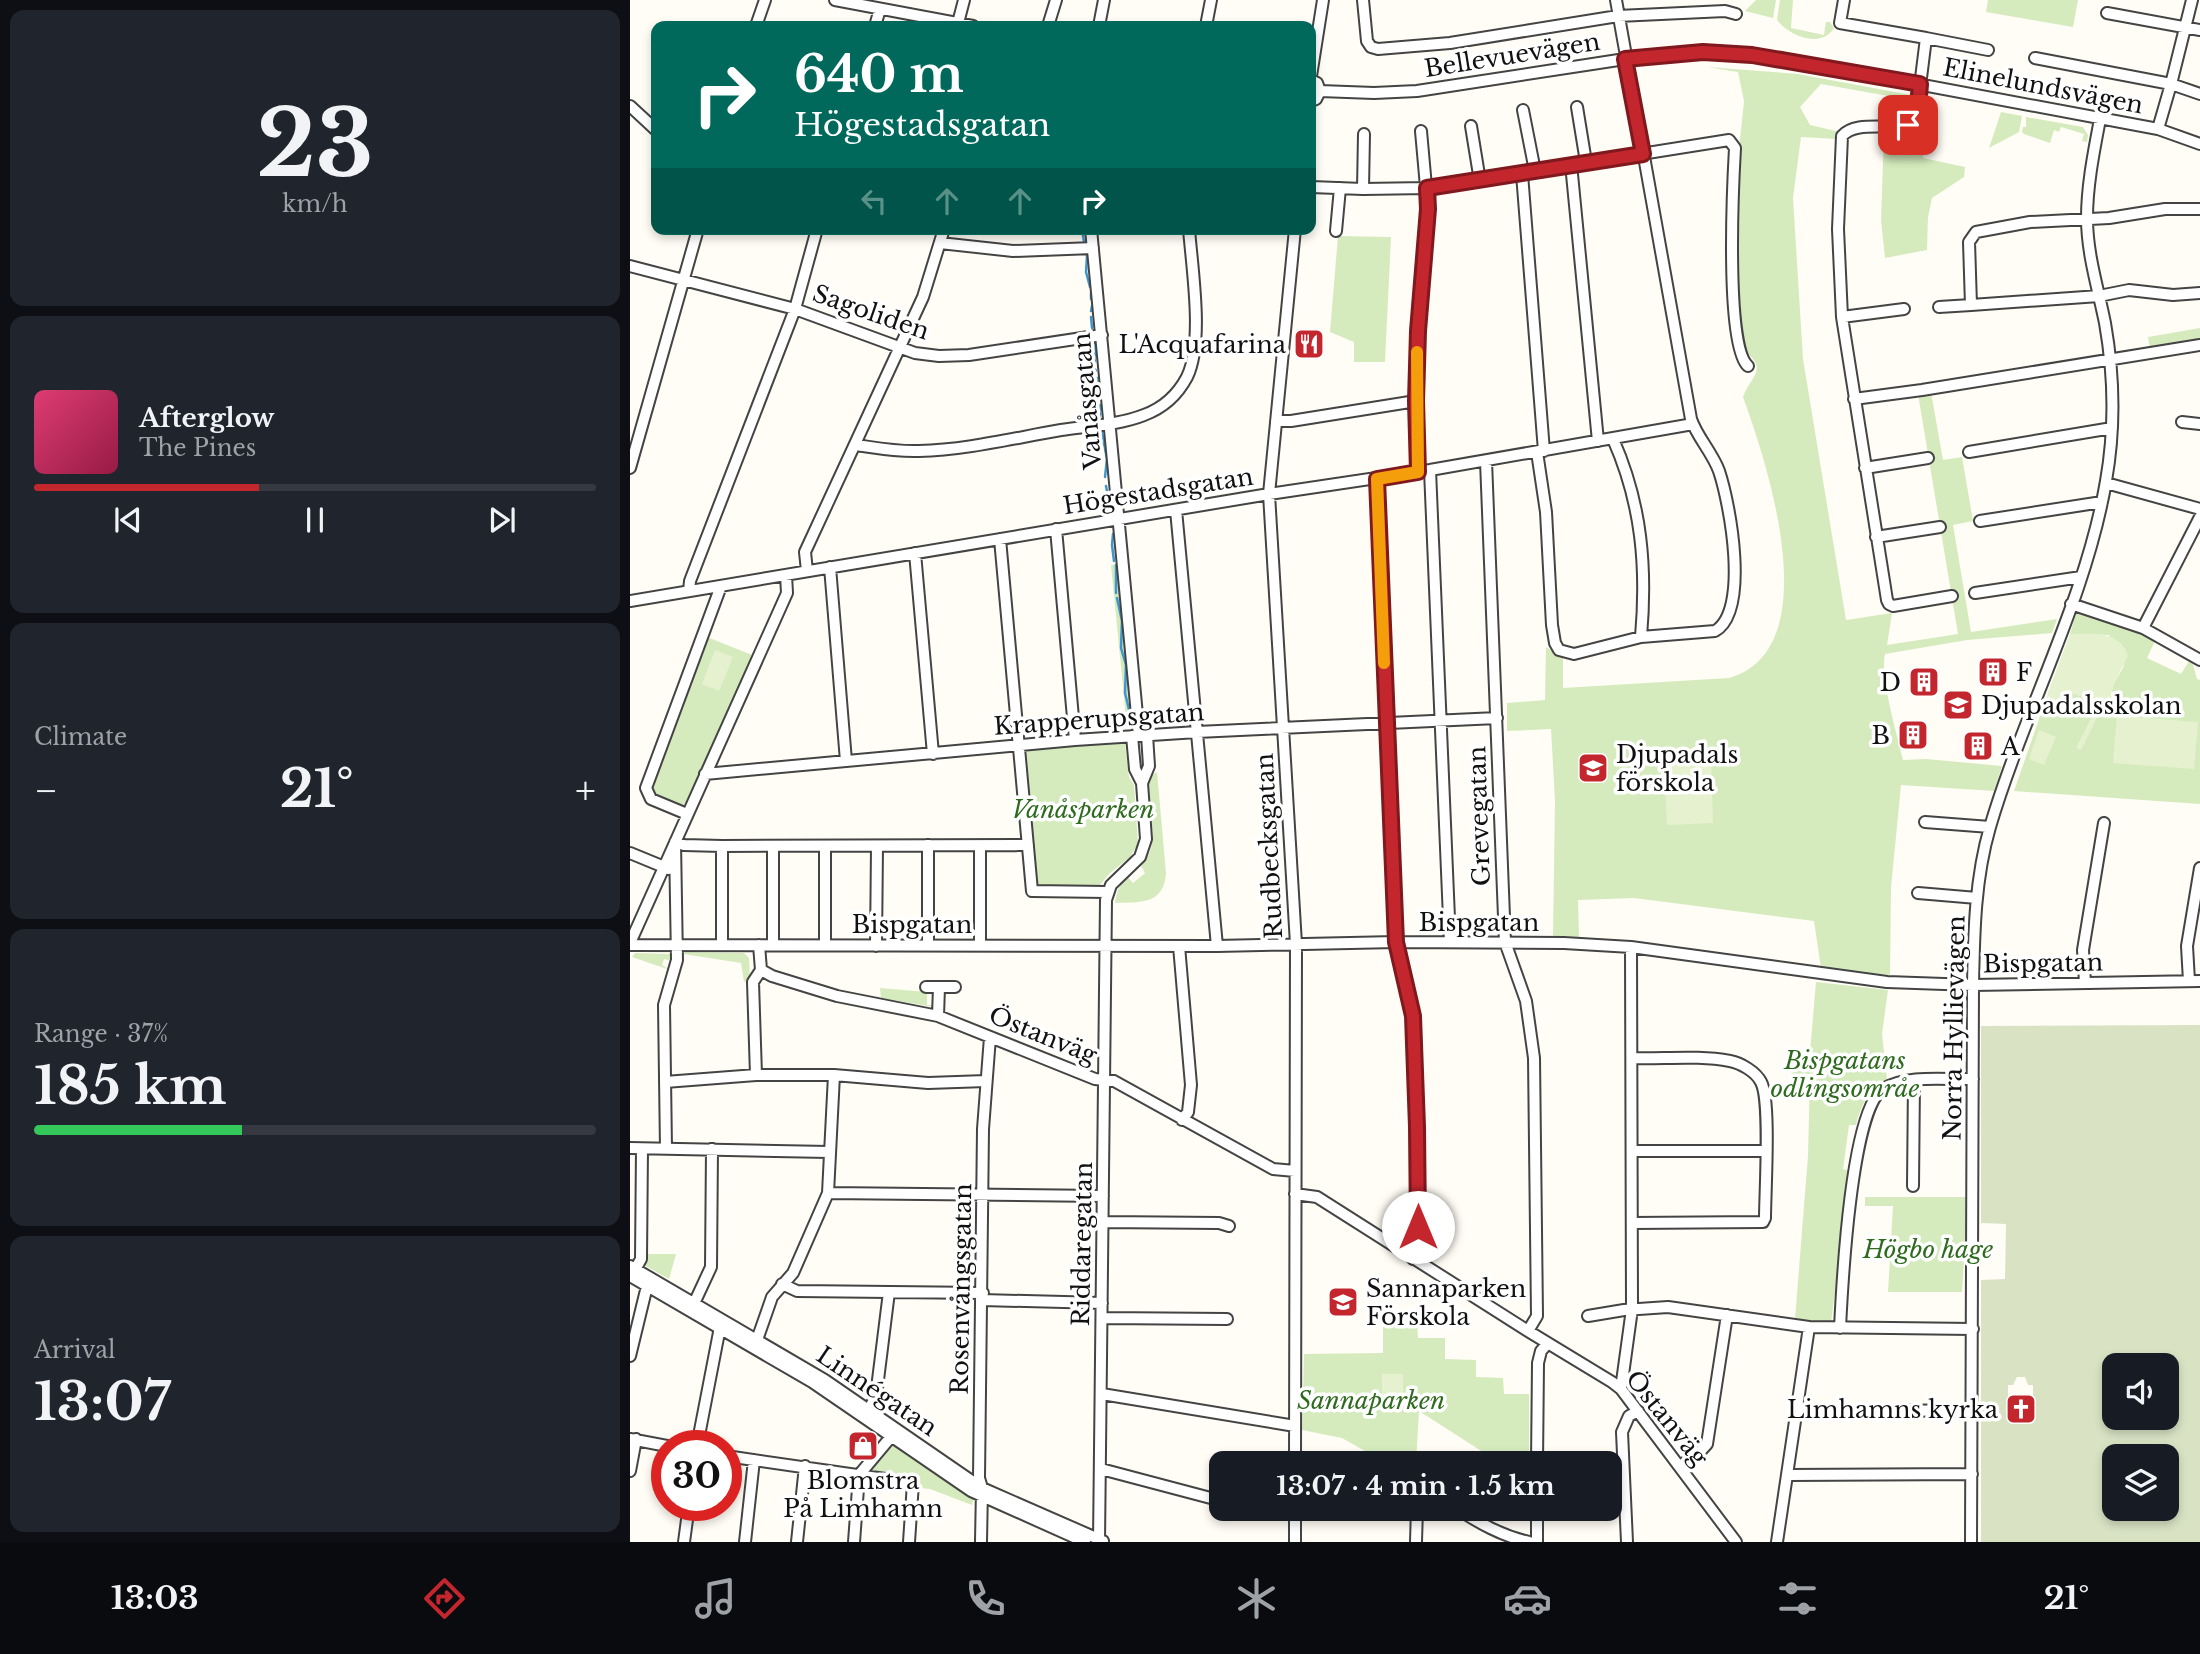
<!DOCTYPE html>
<meta charset="utf-8">
<style>
body{margin:0;font-family:"Libre Baskerville",serif;background:#20242c;color:#f1f3f6;height:100vh;display:flex;flex-direction:column;font-size:26px;white-space:nowrap}
*{box-sizing:border-box;margin:0}
p{font-size:23px;color:#9ea1a6}
.icon{flex:none;width:38px;height:38px;fill:none;stroke:currentColor;stroke-width:2;stroke-linecap:round;stroke-linejoin:round}
.map{position:relative;flex:1;overflow:hidden}
.panel{display:flex;flex-direction:column;gap:10px;padding:10px;background:#0d0f14;width:630px}
.panel>*{flex:none}
.top-card{position:absolute;left:21px;top:21px;width:665px;height:214px;border-radius:14px;box-shadow:0 4px 10px #0003;background:#00695c;color:#fff;overflow:hidden}
.controls{position:absolute;left:1472px;top:1353px;display:grid;gap:14px}
.controls a{display:grid;place-items:center;width:77px;height:77px;border-radius:14px;background:#171b24;box-shadow:0 4px 10px #0003;font-size:35px}
.speed{position:absolute;left:21px;top:1430px;display:flex;gap:14px;font-size:35px;font-weight:700;text-align:center}
.speed>*{display:grid;place-content:center;width:91px;height:91px;border-radius:50%;background:#171b24;box-shadow:0 4px 10px #0003;line-height:1}
.speed .limit{border:10px solid #d22;background:#fff;color:#111}
.pin{position:absolute;display:grid;place-items:center;width:60px;height:60px;color:#fff;margin:-30px;border-radius:14px;box-shadow:0 4px 10px #0006}
.me{position:absolute;width:77px;margin:-38px;rotate:0deg;stroke-linejoin:round;filter:drop-shadow(0 0 5px #0008)}
.turn{display:flex;align-items:center;gap:24px;height:147px;padding:0 28px;font-size:32px}
.turn .icon{width:91px;height:91px;stroke-width:2.5}
.turn b{display:block;font-size:49px;line-height:60px}
.lanes{display:flex;align-items:center;height:66px;padding:0 28px;background:#0003;justify-content:center;gap:35px;direction:ltr}
.lanes .off{opacity:.35}
.big{font-size:52px;font-weight:700;line-height:1.1}
.panel .tile{flex:1;display:flex;flex-direction:column;justify-content:center;gap:10px;min-width:0;padding:0 24px;border-radius:14px;background:#20242c}
.panel .dial{align-items:center;gap:0}
.dial b{font-size:91px;line-height:1}
.song{display:flex;align-items:center;gap:21px}
.cover{width:84px;height:84px;border-radius:10px;background:linear-gradient(135deg,hsl(340 70% 55%),hsl(340 70% 35%))}
.played{height:7px;border-radius:4px;background:linear-gradient(90deg,#c4262e 40%,#363941 40%)}
.keys{display:flex;justify-content:space-around;direction:ltr}
.heat{display:flex;justify-content:space-between;align-items:center;font-size:38px;direction:ltr}
.charge{height:10px;border-radius:5px;background:linear-gradient(90deg,#34c759 37%,#363941 0)}
.trip{position:absolute;left:579px;top:1451px;width:413px;height:70px;border-radius:14px;background:#171b24;box-shadow:0 4px 10px #0003;font-weight:700;line-height:70px;text-align:center}
.tab-bar{display:flex;height:112px;justify-content:space-around;align-items:center;background:#090b0e;color:#9ea1a6}
.tab-bar .icon{width:49px;height:49px}
.tab-bar .on{color:#c4262e}
.tab-bar b{font-size:32px;color:#f1f3f6}
main{display:flex;flex:1;min-height:0}
.map>svg:first-child{display:block}
.green{fill:#d5ebbd}
.cemetery{fill:#d9e3c4;fill-rule:evenodd}
.pitch{fill:#e6f2cf}
.lines{fill:none;stroke-linecap:round;stroke-linejoin:round}
.stream{stroke:#3f96cf;stroke-width:2.5}
.minor-casing{stroke:#444;stroke-width:14}
.minor{stroke:#fff;stroke-width:10}
.route-casing{stroke:#7f191e;stroke-width:18}
.route{stroke:#c4262e;stroke-width:12}
.slow{stroke:#f59e0b;stroke-width:12}
.labels{text-anchor:middle;dominant-baseline:central;stroke-width:7;stroke-linejoin:round;paint-order:stroke}
.street-label{font-size:24px;fill:#111;stroke:#fff}
.poi-label{font-size:24px;fill:#111;stroke:#fff;text-anchor:start}
.park-label{font-size:24px;font-style:italic;fill:#2f6b1f;stroke:#fff}
</style>
<main>
<section class="panel">
<div class="tile dial"><b>23</b><p>km/h</p></div>
<div class="tile">
<div class="song"><i class="cover"></i><div><b>Afterglow</b><p>The Pines</p></div></div>
<div class="played"></div>
<div class="keys"><svg class="icon" aria-label="previous" viewBox="0 0 24 24"><path d="M18 5L8 12l10 7zM5 5v14"/></svg><svg class="icon" aria-label="pause" viewBox="0 0 24 24"><path d="M8 5v14M16 5v14"/></svg><svg class="icon" aria-label="next" viewBox="0 0 24 24"><path d="M6 5l10 7-10 7zM19 5v14"/></svg></div>
</div>
<div class="tile"><p>Climate</p>
<div class="heat"><a>−</a><b class="big">21°</b><a>+</a></div>
</div>
<div class="tile"><p>Range · 37%</p><b class="big">185 km</b><div class="charge"></div></div>
<div class="tile"><p>Arrival</p><b class="big">13:07</b></div>
</section>
<div class="map">
<svg width="1570" height="1542" viewBox="0 0 1570 1542">
<rect width="100%" height="100%" fill="#fffdf5"/>
<path class="green" d="M1126,0H1146L1143,18L1115,11Z
M1150,0H1163L1161,28L1194,35L1196,22H1200L1204,28C1191,49 1159,36 1147,20Z
M1358,0H1448L1443,27L1356,12Z
M1077,67L1168,74L1281,95V100L1191,84L1170,107L1180,125L1206,131V139L1171,137L1163,198L1173,359L1216,620L1262,613L1257,645L1328,634L1288,394L1301,392L1313,460L1332,457L1343,521L1323,525L1341,632L1427,619L1422,633L1337,640L1255,654C1250,678 1267,734 1273,760L1296,759L1372,766L1364,791L1271,785L1261,888L1260,975L1191,968L1184,921L1004,898L948,900L949,937L923,936L925,801L921,729L877,731V703L915,700L916,647L933,657V688L1099,678C1199,649 1137,463 1113,397C1121,376 1139,369 1114,351L1106,247L1109,149L1114,101L1108,72Z
M1371,112L1392,116L1389,132L1359,148Z
M1396,117L1453,127L1458,135L1457,142L1452,141L1454,134L1431,127L1429,132L1424,130L1420,143L1394,134L1392,132L1393,127H1396Z
M1288,127L1287,136L1296,139L1293,158L1335,167L1334,177L1302,198L1298,217L1297,250L1255,258L1251,220L1254,132L1278,133Z
M708,236L761,237L755,362H724V342L700,332Z
M1570,328V341L1520,349L1518,337Z
M489,564L503,725L502,729L497,728L481,565Z
M1446,613L1497,627L1525,641L1517,658L1551,674L1561,658L1567,679L1570,680V804L1384,791L1417,696L1424,701L1440,692L1478,706L1484,683L1494,666L1479,635L1440,634Z
M77,637L122,655L56,803L52,805L23,793L21,787Z
M492,742L495,743L499,777L504,785L508,844L500,857L479,874L469,886H407L394,756L398,751Z
M527,772L536,873C534,905 510,902 485,903C487,891 489,885 498,877L503,883L515,873L511,866C533,844 516,809 519,781L522,775Z
M55,952L114,953L119,958L120,979L114,982L111,963L53,954Z
M5,953L40,954L41,961L34,959L32,965L40,970L2,957Z
M1186,982L1258,990L1252,1034L1257,1080C1239,1087 1230,1108 1226,1125H1219L1213,1169L1220,1171L1201,1323L1165,1319L1178,1156L1180,1074H1162L1158,1064L1180,1052Z
M250,988L297,992V1005H304V1007L251,998Z
M1235,1197H1338L1332,1292H1258L1263,1206H1235Z
M15,1254H46L39,1279L14,1265Z
M787,1319L788,1338H815V1359L846,1360V1377L873,1378L874,1394H899V1463H870L789,1411L786,1463H756L712,1438L672,1430L674,1354L753,1353V1320Z
M253,1437L304,1474L344,1496L342,1505L300,1489L257,1485L225,1478Z"/>
<path class="cemetery" d="M1570,1025V1542H1351V1280L1375,1279L1376,1224L1351,1223V1026ZM1484,1365H1536V1418H1484ZM1395,1377L1398,1385H1403V1397L1398,1398V1419H1384L1383,1398H1378V1385H1383L1387,1377ZM1484,1456H1536V1508H1484Z"/>
<path class="pitch" d="M1440,634C1463,634 1490,630 1498,656L1484,683L1478,706L1473,705L1451,750L1446,748L1469,703L1440,692L1436,704L1424,701L1417,695Z
M85,650L103,657L89,691L72,684Z
M1487,716L1568,722L1564,769L1483,763Z
M1409,730L1426,737L1414,765L1399,759Z
M1081,759L1083,823L1037,825L1034,761Z
M752,1374H773V1410L752,1409Z"/>
<g class="lines">
<path class="stream" d="M452,229L454,242
M457,256L456,272L460,287
M461,293V299
M461,311L462,306
M461,317L462,328
M465,343V362
M465,369L466,371
M467,378L470,398
M470,405V417
M472,433L477,459L475,477
M476,486L480,507
M483,534L482,545L484,561
M486,565V593
M487,598L492,621L491,648L496,665L495,693L503,726"/>
<g class="minor-casing">
<path id="minor" d="M205,0L343,26
M733,0L737,41L741,47L748,49L820,43L988,16L1095,11L1106,14
M1214,0L1210,23L1296,38L1289,94L1281,123C1263,132 1227,119 1212,136L1208,229L1212,317L1257,600L1259,604L1263,606L1322,596
M1477,13L1570,30
M328,23L334,0
M126,26L135,0
M245,26L250,9
M418,26L426,0
M469,26L474,0
M576,26L581,0
M1296,38L1358,50
M1405,58L1541,84L1570,94
M681,76L693,0
M681,80L687,83L690,91L686,99L681,101
M690,91L744,93L787,91L995,59L1089,52L1154,59L1528,129L1570,144
M0,106L26,130
M947,107L956,162
M893,110L905,171
M841,126L850,181
M1528,129L1541,84L1562,0
M941,164L968,441
M892,174L914,451
M681,187L733,189L797,188L1099,140L1105,148C1103,183 1095,346 1118,366
M733,189L734,134
M1570,209H1535L1479,218L1400,222L1346,232L1339,242L1341,305L1469,296L1499,290L1543,295L1570,293
M461,229L509,736
M706,231L710,188
M310,243L383,251L463,248
M0,266L165,309L285,353L309,356L339,355L472,335
M1309,307L1341,305
M1212,317L1274,309
M1224,399L1292,390L1570,345
M646,421H661L786,401
M1552,422L1570,424
M983,439C1012,504 1017,568 1011,637
M226,445C247,448 268,452 289,451C336,450 384,438 431,430C458,426 489,425 514,415C533,408 548,394 557,377C574,342 562,269 559,229
M907,452L916,512L922,625L925,643L929,650L944,654L1011,637L1085,631C1120,611 1100,504 1089,471C1082,452 1067,437 1061,419L986,0
M1339,452L1482,428
M856,461L875,942L896,1001L904,1058L907,1316L898,1331
M0,468L68,229
M1235,468L1298,458
M800,470L820,942
M788,472L786,401L788,331L798,209L791,131
M747,479L766,942L783,1016L787,1127L788,1227L783,1259
M1476,483L1570,509
M546,510L587,946
M1350,521L1472,502
M426,529L445,740
M1246,537L1310,527
M370,539L402,891L477,892
M285,553L303,754
M200,567L216,761
M177,571L175,552L293,297L314,229
M59,591L60,581L165,309L187,229
M1345,593L1451,577
M0,601L639,494L800,470L1063,424
M1441,604L1513,628L1570,660
M1513,628L1570,517
M75,774L445,740L567,732L867,718
M512,783L519,766L517,735
M57,814L21,799L16,788L91,586
M1295,822L1360,827
M92,846V945
M143,846V945
M195,846V945
M350,846V945
M0,853L39,869
M1288,893L1347,898
M0,943L157,593L156,575
M0,945L587,946L766,942L934,943L1001,947L1257,982L1343,985L1570,981
M298,945V845
M246,946L247,846
M549,946L561,1085L558,1112L552,1120
M131,970L142,976L207,996L308,1016L465,1079L484,1081L643,1169L665,1171
M1559,981L1557,946L1570,868
M1455,983L1453,950L1474,823
M296,987H325
M308,1016L309,987
M126,1075L123,982L131,970L129,945
M35,1082L126,1075H204L298,1083L356,1081
M0,1148L199,1152
M36,1149L34,1005L47,960L45,842L54,845L92,846L398,845
M1002,1151H1135
M1283,1186L1284,1080
M198,1193L473,1196
M665,1194L687,1197L898,1331L982,1382L991,1389L1106,1542
M473,1222L589,1223L599,1226
M1002,1223L1133,1222L1135,1218C1135,1192 1141,1100 1131,1082C1126,1072 1111,1063 1100,1061C1069,1055 1034,1059 1002,1058
M0,1266L195,1380L352,1488L473,1541
M3,1273L11,1259L12,1149
M0,1276L182,1382L341,1491L455,1542
M152,1284L167,1291L353,1293
M352,1300L472,1303
M61,1310L81,1267L82,1149
M958,1316L994,1310L1038,1307L1179,1327L1343,1329
M472,1318L597,1319
M1210,1328C1212,1287 1221,1109 1253,1089C1278,1074 1316,1080 1343,1079
M127,1340L142,1297L163,1273L198,1193L204,1075
M0,1356L17,1286
M991,1389L1002,1309L1001,947
M472,1394L665,1426
M1167,1412L1343,1410
M236,1415L246,1396L259,1292
M0,1439L37,1446
M67,1446L91,1322
M96,1456L283,1483L279,1542
M665,1463L666,944L639,494L665,229
M907,1463L908,1363L911,1351L918,1343
M1050,1466L1067,1455L1077,1444L1097,1315
M471,1469L592,1501
M0,1471L6,1439
M1158,1475L1342,1474
M665,1508V1542
M826,1508C849,1523 872,1536 899,1542
M54,1542L59,1505
M115,1542L124,1460
M167,1542L175,1466
M224,1542L229,1475L265,1432
M351,1542L352,1488L349,1478L353,1129L360,1037
M469,1542L476,900L481,885L510,857L516,839L512,783L505,769L502,736
M786,1542L787,1508
M907,1542V1508
M997,1542L992,1432L999,1416L1008,1411
M1147,1542L1179,1327
M1341,1542L1343,985C1344,932 1345,878 1360,827C1394,712 1456,599 1476,481C1485,430 1484,374 1475,323C1468,288 1457,254 1457,218C1457,185 1464,151 1470,119"/>
</g>
<use href="#minor" class="minor"/>
</g>
<g class="lines">
<g class="route-casing">
<path id="route" d="M788,1227L787,1127L783,1016L766,942L747,479L788,472L786,401L788,331L798,209L797,188L1013,154L995,59L1073,52L1122,55L1290,84C1289,97 1288,116 1278,125"/>
</g>
<use href="#route" class="route"/>
<path class="slow" d="M754,663L747,479L788,472L787,352"/>
</g>
<defs>
<g id="restaurant-square" transform="scale(1.575)"><rect x="-9" y="-9" width="18" height="18" rx="4" fill="#c4262e" stroke="#fff"/><path d="M-5-6h1v4h1v-4h1v4h1v-4h1v5L-1.5 .5V6h-2V.5L-5-1ZM5-6V6H3V1.5H1.5Q1.5-4 5-6Z" fill="#fff"/></g>
<g id="building-square" transform="scale(1.575)"><rect x="-9" y="-9" width="18" height="18" rx="4" fill="#c4262e" stroke="#fff"/><path d="M-4-6H4V6H1V3H-1V6H-4ZM-2.5-4.3h1.7v1.8h-1.7ZM.8-4.3h1.7v1.8H.8ZM-2.5-1h1.7V.8h-1.7ZM.8-1h1.7V.8H.8Z" fill="#fff"/></g>
<g id="school-square" transform="scale(1.575)"><rect x="-9" y="-9" width="18" height="18" rx="4" fill="#c4262e" stroke="#fff"/><path d="M0-5L7-2L0 1L-7-2ZM-4 1L0 2.5L4 1V4Q0 6-4 4Z" fill="#fff"/></g>
<g id="church-square" transform="scale(1.575)"><rect x="-9" y="-9" width="18" height="18" rx="4" fill="#c4262e" stroke="#fff"/><path d="M-1.2-6h2.4v3.5h3.3v2.4h-3.3V6h-2.4V-.1h-3.3v-2.4h3.3Z" fill="#fff"/></g>
<g id="shop-square" transform="scale(1.575)"><rect x="-9" y="-9" width="18" height="18" rx="4" fill="#c4262e" stroke="#fff"/><path d="M-5-2.5h2.3a2.7 3.5 0 0 1 5.4 0H5L5.5 6h-11ZM-1.5-2.5h3a1.5 2.3 0 0 0-3 0Z" fill="#fff"/></g>
</defs>
<g fill-rule="evenodd">
<use href="#restaurant-square" x="679" y="344"/>
<use href="#building-square" x="1363" y="672"/>
<use href="#building-square" x="1294" y="682"/>
<use href="#school-square" x="1328" y="705"/>
<use href="#building-square" x="1283" y="735"/>
<use href="#building-square" x="1348" y="746"/>
<use href="#school-square" x="963" y="768"/>
<use href="#school-square" x="713" y="1302"/>
<use href="#church-square" x="1391" y="1409"/>
<use href="#shop-square" x="233" y="1446"/>
</g>
<g class="labels">
<g class="street-label">
<text transform="translate(882 55) rotate(-9)">Bellevuevägen</text>
<text transform="translate(1413 86) rotate(11)">Elinelundsvägen</text>
<text transform="translate(241 312) rotate(19)">Sagoliden</text>
<text transform="translate(457 401) rotate(-95)">Vanåsgatan</text>
<text transform="translate(528 491) rotate(-9)">Högestadsgatan</text>
<text transform="translate(469 719) rotate(-4)">Krapperupsgatan</text>
<text transform="translate(849 816) rotate(-92)">Grevegatan</text>
<text transform="translate(639 846) rotate(-93)">Rudbecksgatan</text>
<text x="849" y="922">Bispgatan</text>
<text x="282" y="924">Bispgatan</text>
<text transform="translate(1413 963) rotate(-1)">Bispgatan</text>
<text transform="translate(1324 1028) rotate(-89)">Norra Hyllievägen</text>
<text transform="translate(413 1035) rotate(22)">Östanväg</text>
<text transform="translate(452 1244) rotate(-89)">Riddaregatan</text>
<text transform="translate(331 1289) rotate(-89)">Rosenvångsgatan</text>
<text transform="translate(247 1391) rotate(34)">Linnégatan</text>
<text transform="translate(1037 1418) rotate(51)">Östanväg</text>
</g>
<g class="poi-label">
<text x="656" y="344" text-anchor="end">L'Acquafarina</text>
<text x="1386" y="672">F</text>
<text x="1271" y="682" text-anchor="end">D</text>
<text x="1351" y="705">Djupadalsskolan</text>
<text x="1260" y="735" text-anchor="end">B</text>
<text x="1371" y="746">A</text>
<text x="986" y="754">Djupadals<tspan x="986" dy="28">förskola</tspan></text>
<text x="736" y="1288">Sannaparken<tspan x="736" dy="28">Förskola</tspan></text>
<text x="1368" y="1409" text-anchor="end">Limhamns kyrka</text>
<text x="233" y="1480" text-anchor="middle">Blomstra<tspan x="233" dy="28">På Limhamn</tspan></text>
</g>
<g class="park-label">
<text x="453" y="809">Vanåsparken</text>
<text x="1215" y="1060">Bispgatans<tspan x="1215" dy="28">odlingsområe</tspan></text>
<text x="1298" y="1249">Högbo hage</text>
<text x="741" y="1400">Sannaparken</text>
</g>
</g>
</svg>
<div class="controls">
<a><svg class="icon" aria-label="sound" viewBox="0 0 24 24"><path d="M4 9h4l5-4v14l-5-4H4zM17 9q2 3 0 6"/></svg></a>
<a><svg class="icon" aria-label="layers" viewBox="0 0 24 24"><path d="M12 4l9 5-9 5-9-5zM3 14l9 5 9-5"/></svg></a>
</div>
<div class="speed"><div class="limit">30</div></div>
<div class="pin" style="left:1278px;top:125px;background:#d93025"><svg class="icon" aria-label="arrive" viewBox="0 0 24 24"><path d="M6 21V4h12l-3 4 3 4H6"/></svg></div>
<svg class="me" style="left:788px;top:1227px" viewBox="-20 -20 40 40"><circle r="19" fill="#fff"/><path d="M0-13L10 11 0 6-10 11z" fill="#c4262e"/></svg>
<div class="trip">13:07 · 4 min · 1.5 km</div>
<div class="top-card">
<div class="turn"><svg class="icon" aria-label="right" viewBox="0 0 24 24"><path d="M7 20v-9h11M14 6l5 5-5 5"/></svg><div><b>640 m</b>Högestadsgatan</div></div>
<div class="lanes"><svg class="icon off" aria-label="left" viewBox="0 0 24 24"><path d="M17 20v-9H6M10 6l-5 5 5 5"/></svg><svg class="icon off" aria-label="ahead" viewBox="0 0 24 24"><path d="M12 20V5M6 11l6-6 6 6"/></svg><svg class="icon off" aria-label="ahead" viewBox="0 0 24 24"><path d="M12 20V5M6 11l6-6 6 6"/></svg><svg class="icon" aria-label="right" viewBox="0 0 24 24"><path d="M7 20v-9h11M14 6l5 5-5 5"/></svg></div>
</div>
</div>
</main>
<nav class="tab-bar">
<b>13:03</b>
<svg class="icon on" aria-label="directions" viewBox="0 0 24 24"><path d="M12 3l9 9-9 9-9-9zM9 14v-3h6M13 9l2 2-2 2"/></svg>
<svg class="icon" aria-label="music" viewBox="0 0 24 24"><path d="M9 18V5l10-2v13"/><circle cx="6" cy="18" r="3"/><circle cx="16" cy="16" r="3"/></svg>
<svg class="icon" aria-label="phone" viewBox="0 0 24 24"><path d="M5 4h4l2 5-3 2q2 4 5 5l2-3 5 2v4C11 20 4 13 5 4z"/></svg>
<svg class="icon" aria-label="climate" viewBox="0 0 24 24"><path d="M12 3v18M4 7l16 10M4 17L20 7"/></svg>
<svg class="icon" aria-label="car" viewBox="0 0 24 24"><path d="M5 17H2v-5l4-1 3-4h7l3 4 3 1v5h-3M9 17h6M6 11h13"/><circle cx="7" cy="17" r="2"/><circle cx="17" cy="17" r="2"/></svg>
<svg class="icon" aria-label="filters" viewBox="0 0 24 24"><path d="M4 7h16M4 17h16"/><circle cx="9" cy="7" r="2"/><circle cx="15" cy="17" r="2"/></svg>
<b>21°</b>
</nav>
